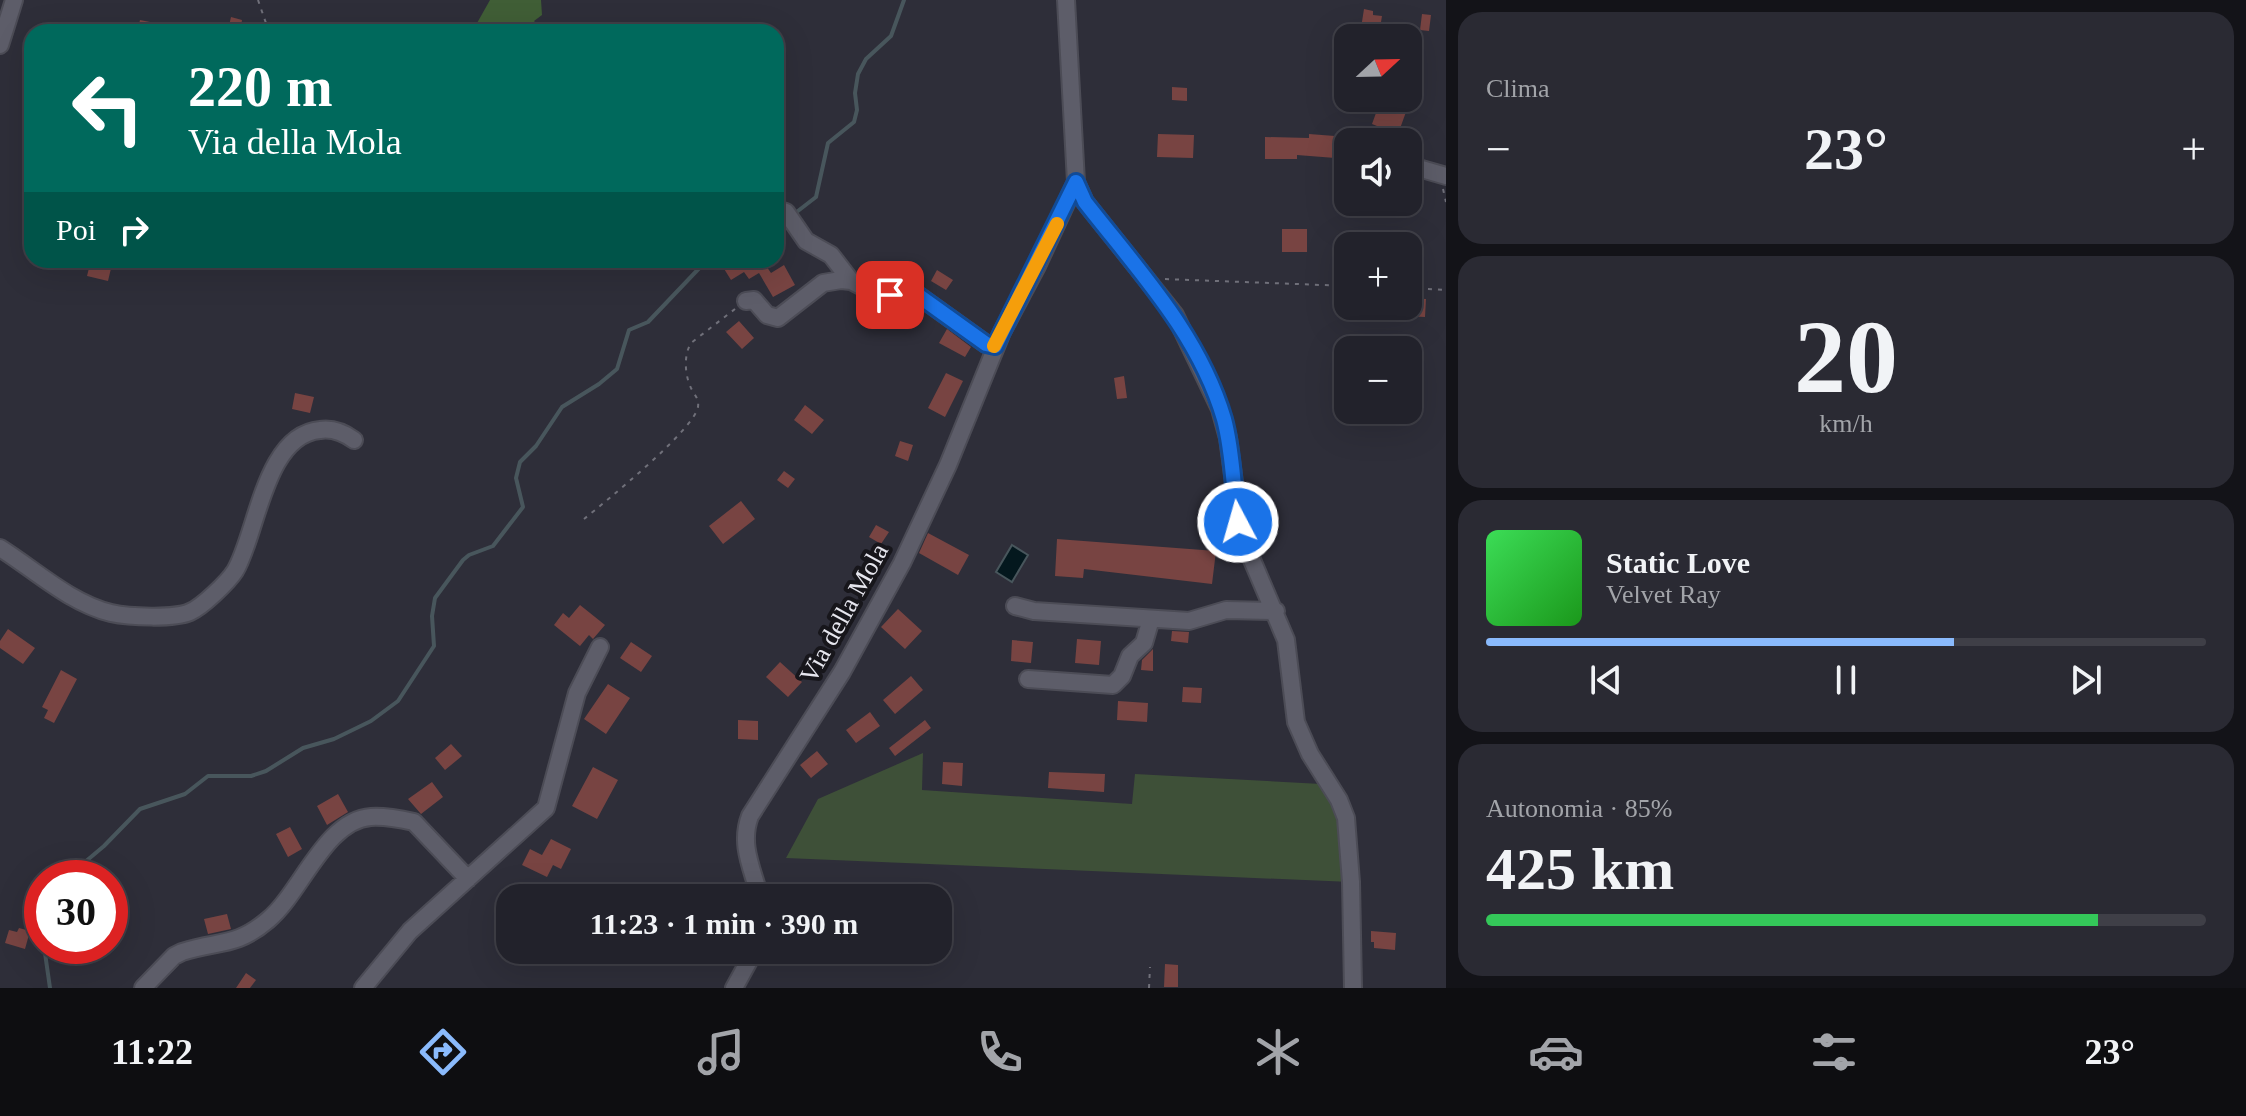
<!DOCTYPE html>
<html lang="it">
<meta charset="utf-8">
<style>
body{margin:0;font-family:Georgia,serif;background:#2a2a33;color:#f1f3f6;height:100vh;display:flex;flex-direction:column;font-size:30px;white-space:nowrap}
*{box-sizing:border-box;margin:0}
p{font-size:26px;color:#a2a4a9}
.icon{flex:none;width:44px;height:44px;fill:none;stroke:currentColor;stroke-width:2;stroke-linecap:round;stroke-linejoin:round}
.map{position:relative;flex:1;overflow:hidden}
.panel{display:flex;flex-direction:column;gap:12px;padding:12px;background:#131318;width:800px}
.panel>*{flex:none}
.hud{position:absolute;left:24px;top:24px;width:760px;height:244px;border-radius:24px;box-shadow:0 8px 32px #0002,0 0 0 2px #3f3f47;background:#00695c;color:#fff;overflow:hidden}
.needle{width:52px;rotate:68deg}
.controls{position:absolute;left:1334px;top:24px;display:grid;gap:16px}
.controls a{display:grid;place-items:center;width:88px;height:88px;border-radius:16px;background:#22222b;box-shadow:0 8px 32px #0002,0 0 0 2px #3f3f47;font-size:40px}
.speed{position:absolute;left:24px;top:860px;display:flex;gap:16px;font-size:40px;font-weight:700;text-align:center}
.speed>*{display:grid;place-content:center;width:104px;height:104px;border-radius:50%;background:#22222b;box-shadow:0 8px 32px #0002,0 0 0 2px #3f3f47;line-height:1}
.speed .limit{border:12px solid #d22;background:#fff;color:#111}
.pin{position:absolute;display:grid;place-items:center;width:68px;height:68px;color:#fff;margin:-34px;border-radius:16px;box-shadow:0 4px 12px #0006}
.me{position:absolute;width:88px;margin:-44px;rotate:354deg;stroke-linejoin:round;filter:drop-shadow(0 0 6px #0008)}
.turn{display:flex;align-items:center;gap:28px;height:168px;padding:0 32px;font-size:36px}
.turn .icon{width:104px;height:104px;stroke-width:2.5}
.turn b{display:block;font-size:56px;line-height:68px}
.then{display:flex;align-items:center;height:76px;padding:0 32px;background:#0003;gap:16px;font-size:30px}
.big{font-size:60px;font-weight:700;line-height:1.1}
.panel .card{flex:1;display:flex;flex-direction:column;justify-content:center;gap:12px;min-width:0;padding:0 28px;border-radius:24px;background:#2a2a33}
.panel .dial{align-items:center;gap:0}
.dial b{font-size:104px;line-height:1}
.song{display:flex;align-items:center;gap:24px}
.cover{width:96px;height:96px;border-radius:12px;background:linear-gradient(135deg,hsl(130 70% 55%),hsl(120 70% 35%))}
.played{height:8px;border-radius:4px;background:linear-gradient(90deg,#8abafc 65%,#3f3f47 65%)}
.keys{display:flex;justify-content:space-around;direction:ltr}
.heat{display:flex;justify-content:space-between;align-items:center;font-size:44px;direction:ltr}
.charge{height:12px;border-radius:6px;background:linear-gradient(90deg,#34c759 85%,#3f3f47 0)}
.trip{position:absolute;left:496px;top:884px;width:456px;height:80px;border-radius:24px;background:#22222b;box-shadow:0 8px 32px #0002,0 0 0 2px #3f3f47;font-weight:700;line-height:80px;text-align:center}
.dock{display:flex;height:128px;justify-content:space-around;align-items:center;background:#0e0e11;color:#a2a4a9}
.dock .icon{width:56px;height:56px}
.dock .selected{color:#8abafc}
.dock b{font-size:36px;color:#f1f3f6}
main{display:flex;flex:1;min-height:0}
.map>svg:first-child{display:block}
.green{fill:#3e5038}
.forest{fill:#405e36}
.water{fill:#04181e;stroke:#48565c;stroke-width:2}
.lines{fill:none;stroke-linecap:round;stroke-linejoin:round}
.stream{stroke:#48565c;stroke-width:4}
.building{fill:#784442}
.minor-casing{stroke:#4c4c56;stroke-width:20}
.path{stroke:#70707a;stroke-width:2;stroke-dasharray:4 6;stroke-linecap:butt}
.minor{stroke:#5d5d69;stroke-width:16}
.route-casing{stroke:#114b97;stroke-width:20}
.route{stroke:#1a73e8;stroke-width:14}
.slow{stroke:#f59e0b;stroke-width:14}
.labels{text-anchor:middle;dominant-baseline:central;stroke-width:8;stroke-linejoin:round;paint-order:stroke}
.street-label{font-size:26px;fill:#e6e6ee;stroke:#17161b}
</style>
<main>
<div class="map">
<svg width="1446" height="988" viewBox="0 0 1446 988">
<rect width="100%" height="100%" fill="#2e2e39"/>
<path class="green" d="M923,753L922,790L1132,804L1135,774L1321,784L1346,818L1351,882L786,858L818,799Z"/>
<path class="forest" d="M490,0H541L542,15L534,21L544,32H472Z"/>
<path class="water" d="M1012,545L1028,555L1012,582L996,572Z"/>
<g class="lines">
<path class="stream" d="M794,214L816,197L828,143L854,122L857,110L855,93L858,74L866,59L891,36L904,0
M66,878L104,846L140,809L185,794L208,776H251L266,771L303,748L334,739L371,721L398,701L434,646L432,616L435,598L463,560L469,555L493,546L523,507L516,478L520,462L536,446L562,407L599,384L617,369L629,330L648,322L707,260
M44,946L50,988"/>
</g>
<path class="building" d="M1364,9L1373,11V15L1382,16L1381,22L1397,24L1396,33L1361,28Z
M1422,14L1431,15L1429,31L1420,30Z
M231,17L242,20L240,32L228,30Z
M140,20L155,23L153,32H137Z
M1172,87L1187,88V101L1172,100Z
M1380,102L1406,112L1398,134L1387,129L1385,134L1375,131L1377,126L1372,124Z
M1158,134L1194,135L1193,158L1157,157Z
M1309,134L1348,137V159L1297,155V159H1265V137L1309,138Z
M1282,229H1307V252H1282Z
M91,260H113L108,281L87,276Z
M727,260H762L771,273L784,265L795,285L773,297L759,273L749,279L744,272L731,280L721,264Z
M937,270L953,280L946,290L931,281Z
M1408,298L1426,299L1425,317L1404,316Z
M739,321L754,338L742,349L726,332Z
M947,329L971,347L965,357L939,343Z
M946,373L963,381L945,417L928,408Z
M1124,376L1127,398L1117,399L1114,378Z
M295,393L314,397L310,413L292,409Z
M805,405L824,420L812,434L794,420Z
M900,441L913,445L908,461L895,456Z
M784,471L795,479L788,488L777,480Z
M741,501L755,519L723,544L709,526Z
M876,525L889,532L881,544L869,537Z
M928,533L969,555L958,575L919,553Z
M1057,539L1216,551L1212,584L1084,569L1083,578L1055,576Z
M580,605L605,625L593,639L589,635L580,646L554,625L563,613L569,618Z
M898,609L922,631L905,649L881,627Z
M8,629L35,648L23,664L0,648V641Z
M1172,631L1189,632L1188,643L1171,641Z
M1077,639L1101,641L1099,665L1075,663Z
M1012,640L1033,642L1031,663L1011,661Z
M631,642L652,656L641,672L620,658Z
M1153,649V671L1141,670L1142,660Z
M780,662L802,682L788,697L766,677Z
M61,670L77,679L54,723L44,718L48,710L42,707Z
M911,676L923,690L895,714L883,700Z
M608,684L630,698L606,734L584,719Z
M1183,687L1202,688L1201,703L1182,702Z
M1118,701L1148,703L1147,722L1117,720Z
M870,712L880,726L856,743L846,730Z
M738,720L758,721V740L738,739Z
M925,720L931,728L895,756L889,748Z
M451,744L462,756L445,770L435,758Z
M817,751L828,764L811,778L800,765Z
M943,762L963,763L962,786L942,784Z
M593,767L618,780L597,819L572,806Z
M1049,772L1105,774L1104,792L1048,788Z
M432,782L443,797L421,814L408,799Z
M338,794L348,812L327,825L317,806Z
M290,827L302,849L288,857L276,834Z
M551,839L571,849L561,869L553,865L547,877L522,865L530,849L542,855Z
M227,914L231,929L208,934L204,919Z
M19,928L30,931L25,949L5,943L9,930L17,932Z
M1371,931L1396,933L1395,950L1374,948V942H1371Z
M1165,964L1178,965V987H1164Z
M246,973L256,980L250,988H236Z"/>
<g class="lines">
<g class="minor-casing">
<path id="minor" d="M0,45L14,0
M1408,165L1446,176
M1076,182L1085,202L1175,315L1220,409L1228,438L1241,534L1286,640L1296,722L1310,754L1339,800L1346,818L1351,882L1353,988
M776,209L786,212L806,241L831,255L851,281
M746,301L754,300L767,315L778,318L823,283L841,280L851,281L874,293L919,296L986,344L995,346
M0,548C35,570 70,603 111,613C129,617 174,619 190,612C202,607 228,582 235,571C257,535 264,435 320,430C333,428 343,432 354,440
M1015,606L1034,611L1189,621L1226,610L1276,611
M1028,679L1113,685L1122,676L1130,656L1144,643L1151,619
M760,898C753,870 739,845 750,816L842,672L902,563L948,465L1002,332L1037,266L1076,182L1066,0
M143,988L174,956L182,952C218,940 235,948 268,920C301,893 325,820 371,817C385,816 400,819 414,822L468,879
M363,988L410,931L546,808L577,693L600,647
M734,988L755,950"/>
</g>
<path class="path" d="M258,0L268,29
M1443,189L1446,202
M1165,279L1348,286
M1408,288L1446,290
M584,519C605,502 694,430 698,407C699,399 696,397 692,390C685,377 683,356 691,343L735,309
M1149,988L1150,967"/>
<use href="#minor" class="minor"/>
</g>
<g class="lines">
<g class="route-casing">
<path id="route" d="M890,295L919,296L986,344L995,346L1076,182L1085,202C1138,270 1199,334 1224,419C1233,452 1233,488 1238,522"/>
</g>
<use href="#route" class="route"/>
<path class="slow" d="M994,346L1057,224"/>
</g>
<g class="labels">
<g class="street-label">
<text transform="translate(844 613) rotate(-61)">Via della Mola</text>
</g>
</g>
</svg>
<div class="controls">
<a><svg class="needle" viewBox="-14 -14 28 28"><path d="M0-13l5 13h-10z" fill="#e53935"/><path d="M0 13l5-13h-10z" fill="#a2a4a9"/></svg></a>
<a><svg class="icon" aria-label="sound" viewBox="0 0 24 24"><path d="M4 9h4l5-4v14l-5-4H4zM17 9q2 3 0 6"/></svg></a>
<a>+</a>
<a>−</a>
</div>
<div class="speed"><div class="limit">30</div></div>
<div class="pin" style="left:890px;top:295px;background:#d93025"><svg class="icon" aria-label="arrive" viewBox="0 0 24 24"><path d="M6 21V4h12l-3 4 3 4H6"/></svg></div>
<svg class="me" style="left:1238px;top:522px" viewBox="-20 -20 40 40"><circle r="17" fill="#1a73e8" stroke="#fff" stroke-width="3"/><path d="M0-11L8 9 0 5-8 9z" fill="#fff"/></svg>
<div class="trip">11:23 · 1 min · 390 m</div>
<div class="hud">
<div class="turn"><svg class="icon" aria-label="left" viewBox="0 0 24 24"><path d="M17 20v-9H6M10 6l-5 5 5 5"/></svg><div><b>220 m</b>Via della Mola</div></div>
<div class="then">Poi<svg class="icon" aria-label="right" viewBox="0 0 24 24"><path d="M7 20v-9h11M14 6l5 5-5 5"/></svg></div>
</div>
</div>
<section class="panel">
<div class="card"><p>Clima</p>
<div class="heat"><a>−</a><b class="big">23°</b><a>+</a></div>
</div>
<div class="card dial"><b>20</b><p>km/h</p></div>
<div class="card">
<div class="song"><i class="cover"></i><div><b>Static Love</b><p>Velvet Ray</p></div></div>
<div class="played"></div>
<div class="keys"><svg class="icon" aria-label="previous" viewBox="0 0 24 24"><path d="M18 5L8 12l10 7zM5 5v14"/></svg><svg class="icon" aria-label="pause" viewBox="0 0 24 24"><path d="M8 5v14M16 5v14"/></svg><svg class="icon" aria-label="next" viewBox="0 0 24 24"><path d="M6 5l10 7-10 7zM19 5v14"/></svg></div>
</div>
<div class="card"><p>Autonomia · 85%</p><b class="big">425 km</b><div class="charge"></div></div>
</section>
</main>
<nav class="dock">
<b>11:22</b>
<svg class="icon selected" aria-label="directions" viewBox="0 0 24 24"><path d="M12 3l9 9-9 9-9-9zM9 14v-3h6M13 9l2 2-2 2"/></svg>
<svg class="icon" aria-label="music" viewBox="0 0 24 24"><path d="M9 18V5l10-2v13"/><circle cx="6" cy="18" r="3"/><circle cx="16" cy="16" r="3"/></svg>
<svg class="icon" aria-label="phone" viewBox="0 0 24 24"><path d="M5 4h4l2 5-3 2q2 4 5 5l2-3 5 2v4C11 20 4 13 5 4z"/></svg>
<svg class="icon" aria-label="climate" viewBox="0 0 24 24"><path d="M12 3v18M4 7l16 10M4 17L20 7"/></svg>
<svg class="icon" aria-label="car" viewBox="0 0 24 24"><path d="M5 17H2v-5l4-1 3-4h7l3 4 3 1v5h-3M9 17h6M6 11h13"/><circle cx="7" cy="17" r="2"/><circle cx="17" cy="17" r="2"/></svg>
<svg class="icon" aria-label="filters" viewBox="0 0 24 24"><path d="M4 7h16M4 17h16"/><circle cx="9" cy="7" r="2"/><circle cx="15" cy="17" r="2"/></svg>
<b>23°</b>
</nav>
